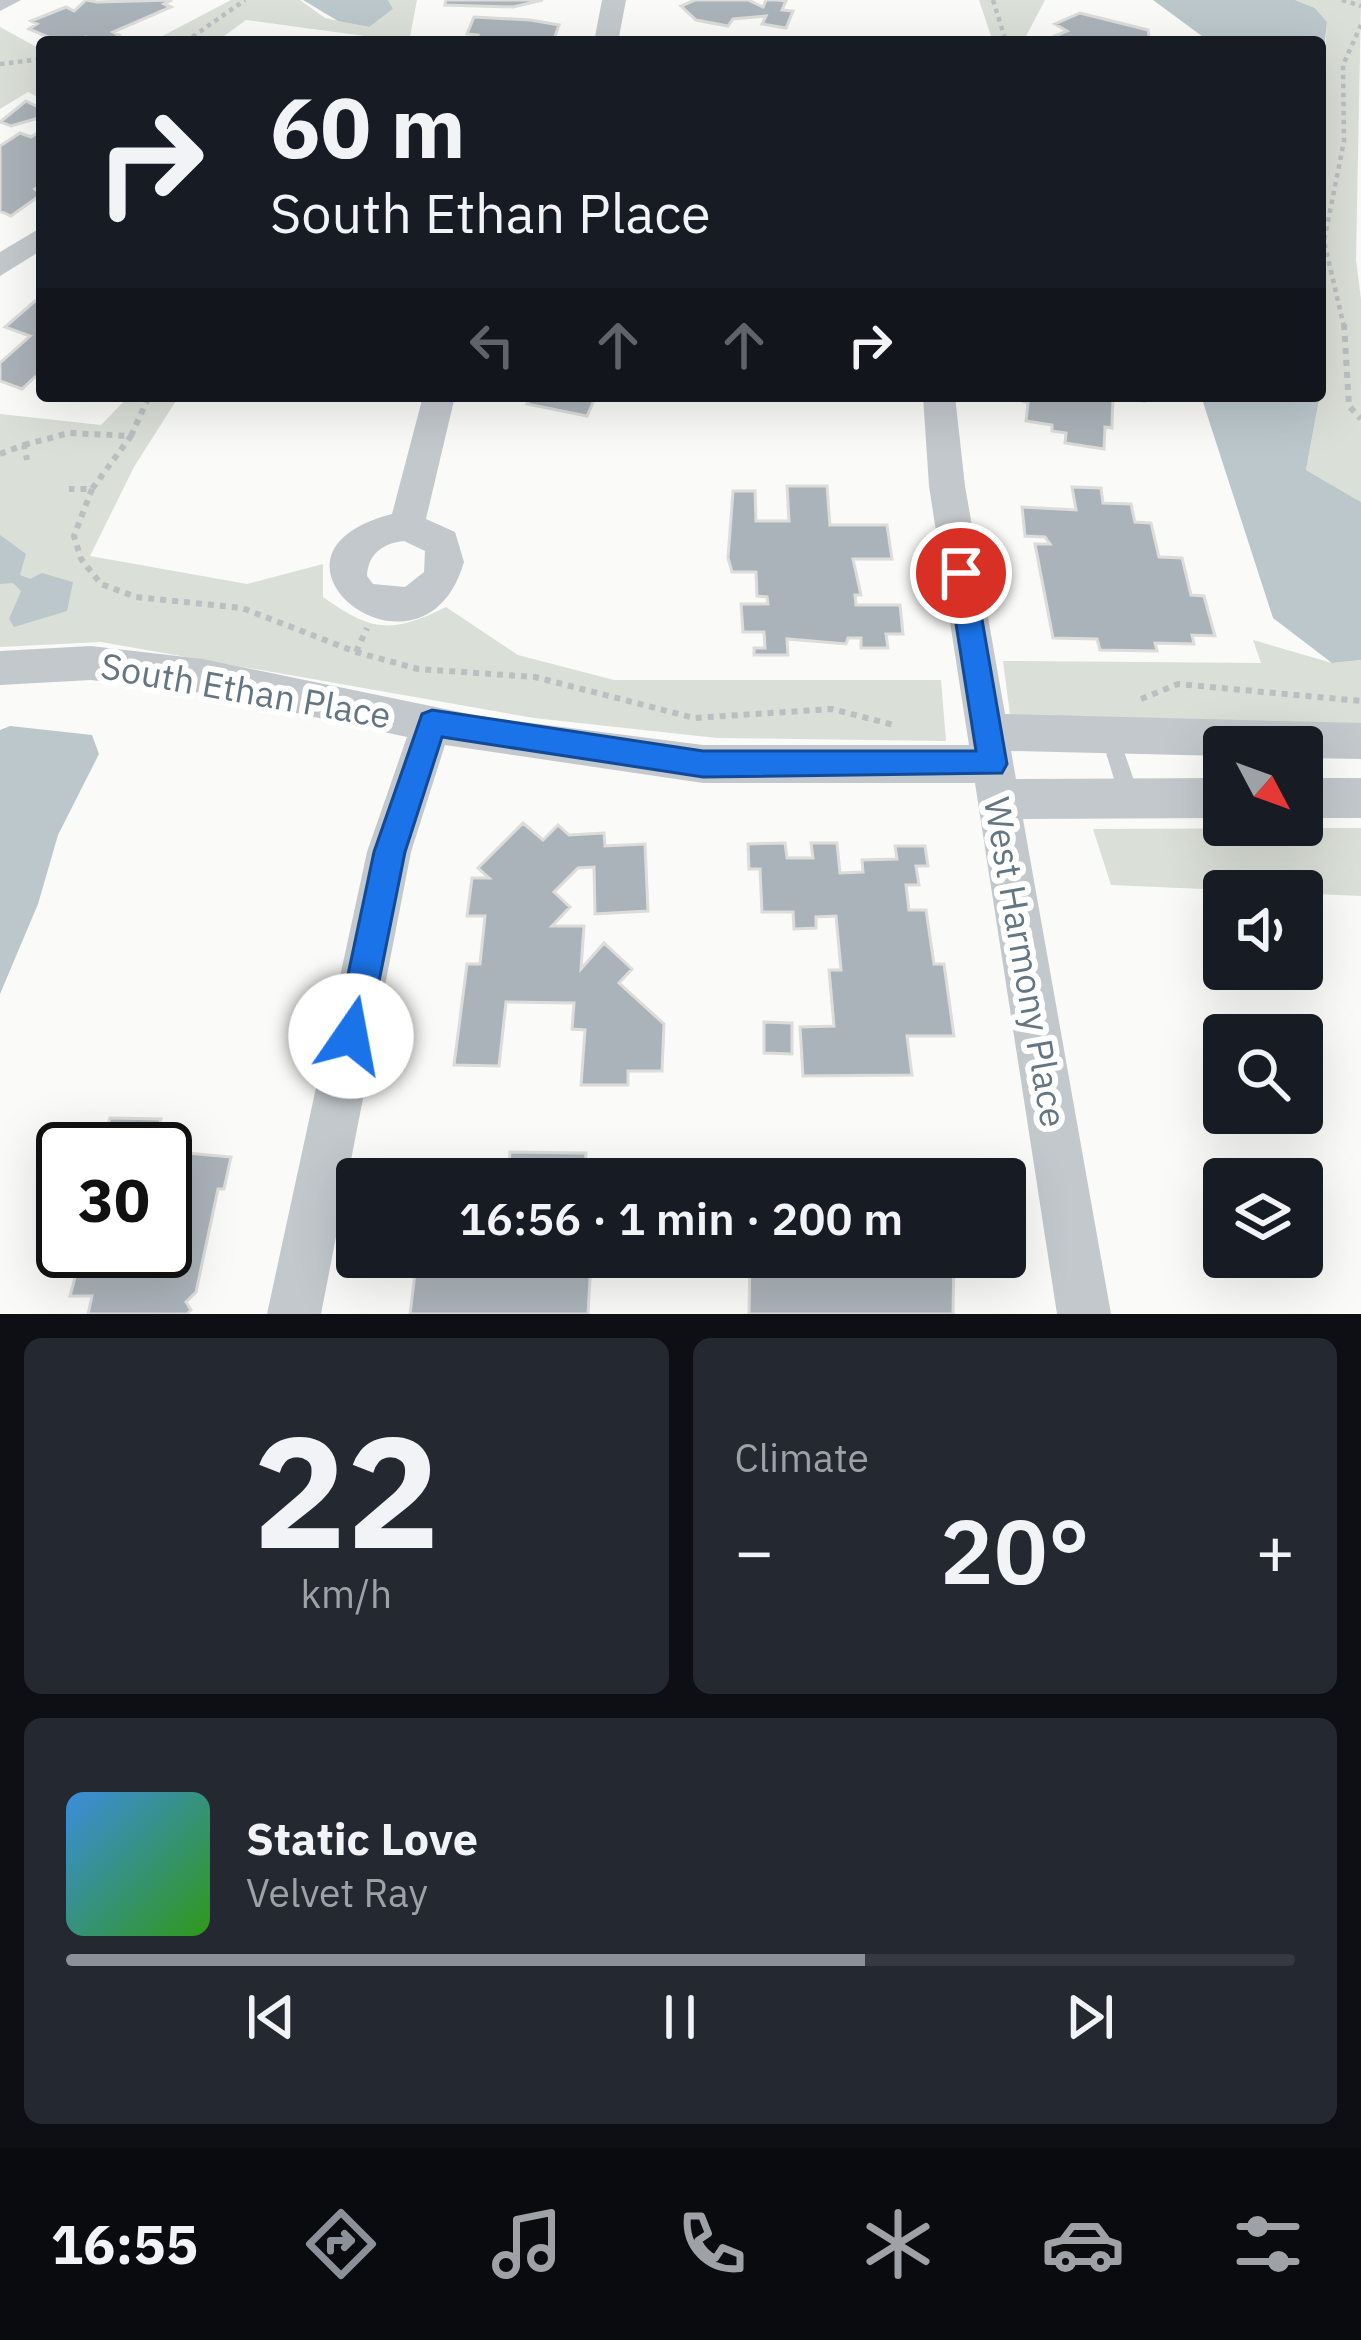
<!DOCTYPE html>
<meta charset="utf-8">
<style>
body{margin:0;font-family:"IBM Plex Sans",sans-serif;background:#242831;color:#f1f3f6;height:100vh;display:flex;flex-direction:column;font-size:45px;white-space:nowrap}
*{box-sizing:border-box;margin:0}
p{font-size:39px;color:#9ea1a6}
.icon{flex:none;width:66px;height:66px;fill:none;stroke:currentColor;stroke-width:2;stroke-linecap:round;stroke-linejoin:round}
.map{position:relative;height:1314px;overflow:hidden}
.drawer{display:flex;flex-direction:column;gap:24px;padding:24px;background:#0d0f14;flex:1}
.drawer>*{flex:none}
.hud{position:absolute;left:36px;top:36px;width:1290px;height:366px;border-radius:12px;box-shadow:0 12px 48px #0002;background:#171b24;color:#f1f3f6;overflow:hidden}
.needle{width:78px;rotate:131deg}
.controls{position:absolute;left:1203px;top:726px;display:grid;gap:24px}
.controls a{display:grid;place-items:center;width:120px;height:120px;border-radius:12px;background:#171b24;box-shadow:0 12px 48px #0002;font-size:60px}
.speed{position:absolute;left:36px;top:1122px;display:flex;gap:24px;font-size:60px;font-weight:700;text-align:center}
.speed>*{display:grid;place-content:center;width:156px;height:156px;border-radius:50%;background:#171b24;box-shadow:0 12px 48px #0002;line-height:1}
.speed .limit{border:6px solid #111;border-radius:18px;background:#fff;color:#111}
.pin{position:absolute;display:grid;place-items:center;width:102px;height:102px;color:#fff;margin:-51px;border:6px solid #fff;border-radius:50%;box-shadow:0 3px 12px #0007}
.me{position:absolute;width:132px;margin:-66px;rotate:12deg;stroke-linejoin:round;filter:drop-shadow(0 0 9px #0008)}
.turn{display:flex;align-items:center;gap:42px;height:252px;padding:0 36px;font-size:54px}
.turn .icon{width:156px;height:156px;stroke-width:2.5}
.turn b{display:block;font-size:84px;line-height:102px}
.lanes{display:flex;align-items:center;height:114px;padding:0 36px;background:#0003;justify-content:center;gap:60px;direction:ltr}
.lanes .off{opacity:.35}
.big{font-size:90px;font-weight:600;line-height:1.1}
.drawer .widget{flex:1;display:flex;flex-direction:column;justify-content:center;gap:18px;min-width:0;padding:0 42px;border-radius:18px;background:#242831}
.drawer .dial{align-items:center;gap:0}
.dial b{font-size:156px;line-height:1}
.song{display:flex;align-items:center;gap:36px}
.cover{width:144px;height:144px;border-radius:18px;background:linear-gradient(135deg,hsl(210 70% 55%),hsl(110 70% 35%))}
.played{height:12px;border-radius:6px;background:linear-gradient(90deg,#8c9099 65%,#363941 65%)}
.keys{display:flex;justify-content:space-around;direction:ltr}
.heat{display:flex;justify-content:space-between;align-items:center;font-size:66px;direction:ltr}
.drawer .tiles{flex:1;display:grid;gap:24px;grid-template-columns:1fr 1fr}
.widget:last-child{grid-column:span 2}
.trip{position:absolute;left:336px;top:1158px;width:690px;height:120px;border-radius:12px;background:#171b24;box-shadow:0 12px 48px #0002;font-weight:600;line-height:120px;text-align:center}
.menu{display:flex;height:192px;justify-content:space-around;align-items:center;background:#090b0e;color:#9ea1a6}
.menu .icon{width:84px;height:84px}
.menu .on{color:#8c9099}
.menu b{font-size:54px;color:#f1f3f6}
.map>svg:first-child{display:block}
.green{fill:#dadfd7}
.water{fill:#bbc7cb}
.building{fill:#aab3b9;stroke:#dcdcda;stroke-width:3}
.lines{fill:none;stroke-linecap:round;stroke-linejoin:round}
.path-far1{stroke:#bbbfc2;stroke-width:4.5;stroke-dasharray:4.5 4.5;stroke-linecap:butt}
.path{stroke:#bbbfc2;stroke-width:6;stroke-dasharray:6 6;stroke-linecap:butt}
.service{fill:#c3c8cc;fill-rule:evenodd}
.minor{fill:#c3c8cc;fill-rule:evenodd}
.route{fill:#1a73e8;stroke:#114b97;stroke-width:3}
.labels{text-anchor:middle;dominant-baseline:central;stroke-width:12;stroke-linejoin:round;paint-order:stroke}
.street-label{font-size:36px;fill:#657683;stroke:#fff}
</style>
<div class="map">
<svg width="1361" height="1314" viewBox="0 0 1361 1314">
<rect width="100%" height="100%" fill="#fafaf8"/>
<path class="green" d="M231,0H300L325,18L368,27L393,9L388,0H417L409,42L246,20L216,42H151Z
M979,0H1045L1023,42H993Z
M1295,0H1361L1356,260L1361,299V502L1306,470L1326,362L1320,346V135C1324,128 1325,41 1327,22L1315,8Z
M0,27L42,50V99L28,92L0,109Z
M129,396H179L134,467L90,556L247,584L323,564V597C372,632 392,634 446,607L518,655L614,680H941L946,741L717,738L534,718L101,642L0,647V414L101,425Z
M1253,640L1332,663L1361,660V724L1011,722L1003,661L1261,663Z
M1361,828V896L1111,885L1093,829Z"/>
<path class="water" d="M303,0H388L393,9L369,27L338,21Z
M1153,0H1295L1315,8L1327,22L1320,88V42H1210Z
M1320,346L1326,362L1306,470L1361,502V660L1332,663L1273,618L1201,396H1320Z
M0,535L26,554L20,575L30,579L42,573L73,582L67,611L14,627L9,619L21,591L13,583L0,584Z
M10,726L92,735L99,754L58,835L38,904L0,994V730Z"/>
<path class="building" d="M86,0L97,2L172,0L164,4L171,7L113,32L119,35L105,42L86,37L60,42L29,29L37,24L31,21L66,7L74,11Z
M446,0H543L513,7L445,5Z
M695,0H748L763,7L766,0H777L786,1L782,10L793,11L786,28L762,24L766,16L733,19L728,26L696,20L681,6Z
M1080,13L1148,30L1150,42H1072L1055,36L1067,31L1055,24Z
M474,17L530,20L559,25L553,42H475L478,35L467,34Z
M26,101L42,109V117L11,126L0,122Z
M42,130V184L35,189L42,194L11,216L0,211V146L20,133L31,137Z
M35,301L42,303V380L35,377L22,389L0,381V363L30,336L5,327Z
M522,396H603L595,398L587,416L527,404L530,398Z
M1009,396H1144V401L1113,396L1112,428L1105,427L1104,449L1065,443L1066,433L1052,431V425L1026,421L1028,403Z
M787,486H827L830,525H887L892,559H853L861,595H855L856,605H900L903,634H886L888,648H861V638H848L846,644L787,639L788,655H754V648H765L764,632H743L741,604H768L767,597L757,596L756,572H732L728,558L733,491H755L756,521H789Z
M1072,487L1101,488L1103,503L1131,504L1135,522L1151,523L1159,557L1182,558L1191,595L1204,596L1215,636L1192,635L1194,644L1155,643L1157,651L1100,650L1097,639L1053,638L1035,544H1050L1045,537L1025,536L1022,507L1076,510Z
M523,823L543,840L558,825L569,835L604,833L605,846L645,844L648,911L595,914L594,867L578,868L554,892L570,907L552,926H584L581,969L604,943L632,969L619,983L664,1024L662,1071H628V1085H581L585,1030L572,1029L574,1003L506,1002L499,1066L454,1065L467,964H480L485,916H467L472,878H489L478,868Z
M785,843L787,858H813L811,843H837L840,873L863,872L862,860L897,859L895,846H925L928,866H916L919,885H906L909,910H926L934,964H944L954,1036H907L912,1075L803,1076L800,1027L834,1026L829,970H841L836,916L816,917V928L794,929L793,912H762L760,869H749L748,844Z
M764,1022L792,1023V1054L764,1053Z
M110,1118L161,1119L153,1149H79L88,1141L103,1142Z
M165,1151L231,1157L224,1189H218L196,1292L186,1302L191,1310L187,1314H88L92,1296H70L82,1251H165Z
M510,1152L586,1153L585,1174H618V1179H508Z
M62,1164L63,1249H56L42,1223Z
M449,1257L591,1262L588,1314H410L416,1265H448Z
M750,1257H954L953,1314H749Z"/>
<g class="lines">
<path class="path-far1" d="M993,0L1006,42
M1342,0L1361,6
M185,42L245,0
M0,64L42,59
M1344,327L1324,241L1344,141L1343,65L1361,25"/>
<path class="path" d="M1344,324L1349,406L1361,419
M131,436L149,396
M24,445L69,433L131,436L92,489H69
M0,454L24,445L27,460
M92,489L74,536L81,559L101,584L136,597L242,608L356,652L418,669L535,677L694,718L832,709L894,725
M356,652L367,628
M1141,699L1178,684L1361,701"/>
<path class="service" d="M1110,729L1117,731L1119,737L1140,798L1137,804L1130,807L1123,804L1120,798L1101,737L1103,731Z"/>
<path class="minor" d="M0,0H21L0,11Z
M602,0H626L618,42H594Z
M42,227V250L0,276V252Z
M423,396H455L426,519L455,532L464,562C423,703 233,555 392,514ZM404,541L425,551L424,572L405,587L373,584L367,576C368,554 383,543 404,541Z
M923,396H955L965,486L1005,714L1361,723V759L1302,758V747H1224V756L1011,751L1016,779L1224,778V818L1023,819L1111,1314H1057L975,783H703L445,745L411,852L321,1314H267L367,852L407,737L203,693L91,680L0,685V651L91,646L203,659L484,717L703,745H969L929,486Z
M1302,778H1361V818H1302Z"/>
</g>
<path class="route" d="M961,562L974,573L1007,764L1002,773L703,777L442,737L405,852L368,1036L363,1048L351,1053L339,1048L335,1036L374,852L422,714L432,710L703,751H976L948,573Z"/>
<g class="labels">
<g class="street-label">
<text transform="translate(246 690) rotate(10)">South Ethan Place</text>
<text transform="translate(1026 962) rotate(80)">West Harmony Place</text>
</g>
</g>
</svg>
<div class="controls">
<a><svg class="needle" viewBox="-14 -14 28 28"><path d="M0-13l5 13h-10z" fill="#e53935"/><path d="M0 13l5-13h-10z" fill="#9ea1a6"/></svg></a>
<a><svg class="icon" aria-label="sound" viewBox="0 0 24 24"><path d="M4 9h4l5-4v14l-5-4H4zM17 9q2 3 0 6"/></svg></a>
<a><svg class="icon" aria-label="search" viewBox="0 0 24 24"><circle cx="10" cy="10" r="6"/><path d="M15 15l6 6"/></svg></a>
<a><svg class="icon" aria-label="layers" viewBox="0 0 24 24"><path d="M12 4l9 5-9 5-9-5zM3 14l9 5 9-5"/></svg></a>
</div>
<div class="speed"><div class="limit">30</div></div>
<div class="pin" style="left:961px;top:573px;background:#d93025"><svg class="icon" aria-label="arrive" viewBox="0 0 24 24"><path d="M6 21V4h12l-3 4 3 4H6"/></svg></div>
<svg class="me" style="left:351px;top:1036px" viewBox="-20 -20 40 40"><circle r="19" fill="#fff"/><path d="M0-13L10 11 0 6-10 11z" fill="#1a73e8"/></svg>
<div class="trip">16:56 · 1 min · 200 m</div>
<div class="hud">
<div class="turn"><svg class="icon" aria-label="right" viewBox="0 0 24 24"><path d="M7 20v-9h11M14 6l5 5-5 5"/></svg><div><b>60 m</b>South Ethan Place</div></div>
<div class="lanes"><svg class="icon off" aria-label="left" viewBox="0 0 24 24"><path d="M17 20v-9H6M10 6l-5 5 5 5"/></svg><svg class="icon off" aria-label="ahead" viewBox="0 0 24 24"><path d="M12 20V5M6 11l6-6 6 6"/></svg><svg class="icon off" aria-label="ahead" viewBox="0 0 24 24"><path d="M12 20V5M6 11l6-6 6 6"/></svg><svg class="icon" aria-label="right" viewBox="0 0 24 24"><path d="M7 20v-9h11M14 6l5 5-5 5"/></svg></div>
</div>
</div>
<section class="drawer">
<div class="tiles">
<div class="widget dial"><b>22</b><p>km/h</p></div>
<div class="widget"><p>Climate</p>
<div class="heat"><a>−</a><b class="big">20°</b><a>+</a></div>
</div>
<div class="widget">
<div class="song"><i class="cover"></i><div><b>Static Love</b><p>Velvet Ray</p></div></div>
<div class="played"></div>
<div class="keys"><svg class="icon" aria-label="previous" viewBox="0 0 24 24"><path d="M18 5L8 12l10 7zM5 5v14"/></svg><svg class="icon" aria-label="pause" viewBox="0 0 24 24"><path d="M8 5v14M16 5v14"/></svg><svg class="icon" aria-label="next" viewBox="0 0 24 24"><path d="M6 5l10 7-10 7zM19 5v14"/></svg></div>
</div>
</div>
</section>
<nav class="menu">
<b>16:55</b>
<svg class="icon on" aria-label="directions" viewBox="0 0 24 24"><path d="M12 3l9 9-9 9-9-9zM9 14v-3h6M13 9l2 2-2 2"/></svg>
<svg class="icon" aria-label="music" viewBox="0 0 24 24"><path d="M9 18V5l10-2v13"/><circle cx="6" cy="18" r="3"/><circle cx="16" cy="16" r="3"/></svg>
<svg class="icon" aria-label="phone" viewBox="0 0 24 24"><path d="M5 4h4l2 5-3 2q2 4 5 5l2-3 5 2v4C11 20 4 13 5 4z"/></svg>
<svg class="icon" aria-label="climate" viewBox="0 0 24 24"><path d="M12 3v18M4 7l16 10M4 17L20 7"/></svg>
<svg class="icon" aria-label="car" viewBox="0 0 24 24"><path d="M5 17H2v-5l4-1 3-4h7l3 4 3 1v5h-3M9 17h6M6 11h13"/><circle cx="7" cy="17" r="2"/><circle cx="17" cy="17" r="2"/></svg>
<svg class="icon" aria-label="filters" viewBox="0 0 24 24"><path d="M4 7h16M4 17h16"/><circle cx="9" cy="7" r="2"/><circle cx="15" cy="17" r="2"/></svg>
</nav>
